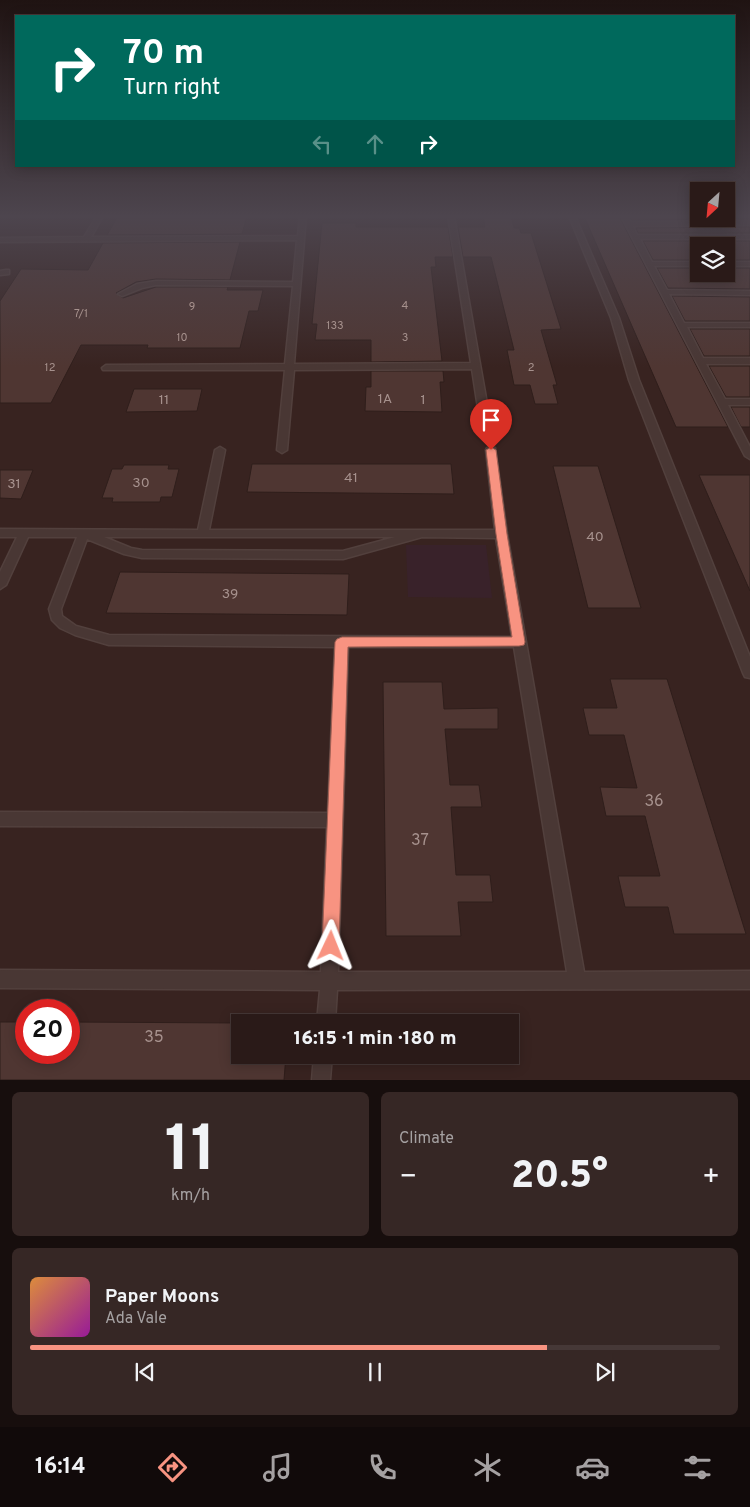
<!DOCTYPE html>
<meta charset="utf-8">
<style>
body{margin:0;font-family:Overpass,sans-serif;background:#362725;color:#f1f3f6;height:100vh;display:flex;flex-direction:column;font-size:19px;white-space:nowrap}
*{box-sizing:border-box;margin:0}
p{font-size:16px;color:#a5a1a2}
.icon{flex:none;width:28px;height:28px;fill:none;stroke:currentColor;stroke-width:2;stroke-linecap:round;stroke-linejoin:round}
.map{position:relative;height:1080px;overflow:hidden}
.side{display:flex;flex-direction:column;gap:12px;padding:12px;background:#170e0d;flex:1}
.side>*{flex:none}
.banner{position:absolute;left:15px;top:15px;width:720px;height:152px;border-radius:0px;box-shadow:0 2px 12px #0003,0 0 0 1px #463837;background:#00695c;color:#fff;overflow:hidden}
.needle{width:32px;rotate:206deg}
.fabs{position:absolute;left:690px;top:182px;display:grid;gap:10px}
.fabs a{display:grid;place-items:center;width:45px;height:45px;border-radius:0px;background:#2a1a18;box-shadow:0 2px 12px #0003,0 0 0 1px #463837;font-size:25px}
.speed{position:absolute;left:15px;top:999px;display:flex;gap:10px;font-size:25px;font-weight:700;text-align:center}
.speed>*{display:grid;place-content:center;width:65px;height:65px;border-radius:50%;background:#2a1a18;box-shadow:0 2px 12px #0003,0 0 0 1px #463837;line-height:1}
.speed .limit{border:8px solid #d22;background:#fff;color:#111}
.pin{position:absolute;display:grid;place-items:center;width:42px;height:42px;color:#fff;margin:-51px -21px;border-radius:50% 50% 50% 0;rotate:-45deg;box-shadow:0 0 5px #0007}
.pin .icon{rotate:45deg}
.me{position:absolute;width:55px;margin:-28px;rotate:2deg;stroke-linejoin:round;filter:drop-shadow(0 0 4px #0008)}
.turn{display:flex;align-items:center;gap:18px;height:105px;padding:0 25px;font-size:22px}
.turn .icon{width:65px;height:65px;stroke-width:2.5}
.turn b{display:block;font-size:35px;line-height:42px}
.lanes{display:flex;align-items:center;height:48px;padding:0 25px;background:#0003;justify-content:center;gap:25px;direction:ltr}
.lanes .off{opacity:.35}
.big{font-size:38px;font-weight:800;line-height:1.1}
.side .widget{flex:1;display:flex;flex-direction:column;justify-content:center;gap:8px;min-width:0;padding:0 18px;border-radius:8px;background:#362725}
.side .dial{align-items:center;gap:0}
.dial b{font-size:65px;line-height:1}
.song{display:flex;align-items:center;gap:15px}
.cover{width:60px;height:60px;border-radius:8px;background:linear-gradient(135deg,hsl(30 70% 55%),hsl(300 70% 35%))}
.played{height:5px;border-radius:2px;background:linear-gradient(90deg,#f89381 75%,#463837 75%)}
.keys{display:flex;justify-content:space-around;direction:ltr}
.heat{display:flex;justify-content:space-between;align-items:center;font-size:28px;direction:ltr}
.side .tiles{flex:1;display:grid;gap:12px;grid-template-columns:1fr 1fr}
.widget:last-child{grid-column:span 2}
.trip{position:absolute;left:231px;top:1014px;width:288px;height:50px;border-radius:0px;background:#2a1a18;box-shadow:0 2px 12px #0003,0 0 0 1px #463837;font-weight:800;line-height:50px;text-align:center}
.tab-bar{display:flex;height:80px;justify-content:space-around;align-items:center;background:#110a0a;color:#a5a1a2}
.tab-bar .icon{width:35px;height:35px}
.tab-bar .on{color:#f89381}
.tab-bar b{font-size:22px;color:#f1f3f6}
.map>svg:first-child{display:block}
.green{fill:#39222a}
.building{fill:#4f3632;stroke:#2f1e1b}
.lines{fill:none;stroke-linecap:round;stroke-linejoin:round}
.lane-casing{stroke:#52403d;stroke-width:3}
.lane{fill:#493734;fill-rule:evenodd}
.route{fill:#f89381;stroke:#a16054}
.labels{text-anchor:middle;dominant-baseline:central;stroke-width:5;stroke-linejoin:round;paint-order:stroke}
.far-number-label{font-size:11px;fill:#a6918d}
.number-label{font-size:14px;fill:#a6918d}
.near-number-label{font-size:16px;fill:#a6918d}
</style>
<div class="map">
<svg width="750" height="1080" viewBox="0 0 750 1080">
<rect width="100%" height="100%" fill="#382320"/>
<path class="green" d="M406,545H486L492,598L408,597Z"/>
<path class="building" d="M118,216H247L242,234L107,235Z
M483,216H511L514,228H519L521,233H531L561,329L541,330L557,385H553L558,404H535L530,385H514L507,350H514L491,257H463L458,227H485Z
M584,216H619L728,427H676Z
M629,216H699V219H726V216H743L745,219L632,220Z
M322,223H356V227H448L453,257H435L436,267H431L442,361L371,362V340H315L317,324H312Z
M750,227V233H638L636,228Z
M643,241H750V260H726V246H699V260H653Z
M240,242L230,280L156,279L136,282L116,293L123,298L156,287H228L227,290H263L258,311H249L240,348H147L148,345H81L51,403H0V301L21,269L88,270L103,243Z
M657,268H699V274H726V268H750V289L668,288Z
M672,296L750,297V321H685Z
M690,329H750V356H704Z
M709,366H750V397H726Z
M371,371H443L444,382H440L442,412L365,411L366,387H371Z
M134,389H202L197,411L126,412Z
M731,407H750V427H741Z
M252,464H451L454,494L247,492Z
M124,465H169L168,469H179L172,497H161L160,502H112L113,498H102L112,469H122Z
M553,466H598L641,608H588Z
M0,470H33L21,499L0,498Z
M699,475H750V591Z
M120,572L349,574L347,615L106,613Z
M610,679H667L746,934H674L668,907H625L618,876H660L645,816H606L600,787L637,788L624,735H589L583,708H617Z
M383,682H442L444,709L498,708V729H445L450,785H479L482,807H451L456,875H490L493,902H458L461,936H386Z
M0,1022H26V1052H69V1022L240,1023V1055H286L284,1080H0Z"/>
<g class="lines">
<g class="lane-casing">
<path id="lane" d="M97,216H103L91,237L298,236L300,216H306L294,364L471,363L448,216H454L489,415L484,418L479,415L472,369L294,370L287,450L282,453L277,450L285,370H103L102,368L106,365L285,364L293,286L156,285L142,288L122,296L118,294L137,284L156,281L293,282L297,240L0,242V238L84,237Z
M569,216H575L619,318L639,380L750,657V678L745,677L743,673L629,380L611,318Z
M621,216H627L631,222L750,221V225L633,226L637,235H750V239H640L652,262H699V266H654L667,290L750,291V295L669,294L684,323H750V327H687L703,358H750V364H706L725,399H750V405H728L750,447V459L745,456Z
M726,262H750V266H726Z
M6,270H9V274L0,275V271Z
M220,447L225,450L209,530H495L486,450L487,448H495L507,534L584,972L750,971V989L337,990L335,1022H317L320,990L0,988V970L321,972L327,827L0,826V812L328,813L335,647L109,645L75,635L60,628L52,620L49,609L77,537H28L6,585L0,589V572L17,537H0V529L198,530L215,450ZM104,537H395L343,551L142,550L131,548ZM422,537L496,538L512,637L109,635L76,626L62,616L61,609L87,539L124,554L142,558L343,559ZM348,647H514L567,972H338Z
M314,1055H332L330,1080H312Z"/>
</g>
<use href="#lane" class="lane"/>
</g>
<linearGradient id="sky" x2="0" y2="1"><stop stop-color="#1f1312"/><stop offset="0.59" stop-color="#4d454e"/><stop offset="1" stop-color="#4d454e" stop-opacity="0"/></linearGradient>
<rect width="750" height="367" fill="url(#sky)"/>
<path class="route" d="M491,447L496,450L507,534L525,642L524,645L519,646L348,647L339,946L337,951L331,954L325,951L322,946L335,642L337,639L342,637H512L496,534L486,450Z"/>
<g class="labels">
<g class="far-number-label">
<text x="405" y="306">4</text>
<text x="192" y="307">9</text>
<text x="81" y="314">7/1</text>
<text x="335" y="326">133</text>
<text x="182" y="338">10</text>
<text x="405" y="338">3</text>
<text x="50" y="368">12</text>
<text x="531" y="368">2</text>
</g>
<g class="number-label">
<text x="385" y="399">1А</text>
<text x="164" y="400">11</text>
<text x="423" y="400">1</text>
<text x="351" y="478">41</text>
<text x="141" y="483">30</text>
<text x="14" y="484">31</text>
<text x="595" y="537">40</text>
<text x="230" y="594">39</text>
</g>
<g class="near-number-label">
<text x="654" y="802">36</text>
<text x="420" y="841">37</text>
<text x="154" y="1038">35</text>
</g>
</g>
</svg>
<div class="fabs">
<a><svg class="needle" viewBox="-14 -14 28 28"><path d="M0-13l5 13h-10z" fill="#e53935"/><path d="M0 13l5-13h-10z" fill="#a5a1a2"/></svg></a>
<a><svg class="icon" aria-label="layers" viewBox="0 0 24 24"><path d="M12 4l9 5-9 5-9-5zM3 14l9 5 9-5"/></svg></a>
</div>
<div class="speed"><div class="limit">20</div></div>
<div class="pin" style="left:491px;top:450px;background:#d93025"><svg class="icon" aria-label="arrive" viewBox="0 0 24 24"><path d="M6 21V4h12l-3 4 3 4H6"/></svg></div>
<svg class="me" style="left:331px;top:946px" viewBox="-20 -20 40 40"><path d="M0-17L14 15 0 8-14 15z" fill="#f89381" stroke="#fff" stroke-width="4"/></svg>
<div class="trip">16:15 · 1 min · 180 m</div>
<div class="banner">
<div class="turn"><svg class="icon" aria-label="right" viewBox="0 0 24 24"><path d="M7 20v-9h11M14 6l5 5-5 5"/></svg><div><b>70 m</b>Turn right</div></div>
<div class="lanes"><svg class="icon off" aria-label="left" viewBox="0 0 24 24"><path d="M17 20v-9H6M10 6l-5 5 5 5"/></svg><svg class="icon off" aria-label="ahead" viewBox="0 0 24 24"><path d="M12 20V5M6 11l6-6 6 6"/></svg><svg class="icon" aria-label="right" viewBox="0 0 24 24"><path d="M7 20v-9h11M14 6l5 5-5 5"/></svg></div>
</div>
</div>
<section class="side">
<div class="tiles">
<div class="widget dial"><b>11</b><p>km/h</p></div>
<div class="widget"><p>Climate</p>
<div class="heat"><a>−</a><b class="big">20.5°</b><a>+</a></div>
</div>
<div class="widget">
<div class="song"><i class="cover"></i><div><b>Paper Moons</b><p>Ada Vale</p></div></div>
<div class="played"></div>
<div class="keys"><svg class="icon" aria-label="previous" viewBox="0 0 24 24"><path d="M18 5L8 12l10 7zM5 5v14"/></svg><svg class="icon" aria-label="pause" viewBox="0 0 24 24"><path d="M8 5v14M16 5v14"/></svg><svg class="icon" aria-label="next" viewBox="0 0 24 24"><path d="M6 5l10 7-10 7zM19 5v14"/></svg></div>
</div>
</div>
</section>
<nav class="tab-bar">
<b>16:14</b>
<svg class="icon on" aria-label="directions" viewBox="0 0 24 24"><path d="M12 3l9 9-9 9-9-9zM9 14v-3h6M13 9l2 2-2 2"/></svg>
<svg class="icon" aria-label="music" viewBox="0 0 24 24"><path d="M9 18V5l10-2v13"/><circle cx="6" cy="18" r="3"/><circle cx="16" cy="16" r="3"/></svg>
<svg class="icon" aria-label="phone" viewBox="0 0 24 24"><path d="M5 4h4l2 5-3 2q2 4 5 5l2-3 5 2v4C11 20 4 13 5 4z"/></svg>
<svg class="icon" aria-label="climate" viewBox="0 0 24 24"><path d="M12 3v18M4 7l16 10M4 17L20 7"/></svg>
<svg class="icon" aria-label="car" viewBox="0 0 24 24"><path d="M5 17H2v-5l4-1 3-4h7l3 4 3 1v5h-3M9 17h6M6 11h13"/><circle cx="7" cy="17" r="2"/><circle cx="17" cy="17" r="2"/></svg>
<svg class="icon" aria-label="filters" viewBox="0 0 24 24"><path d="M4 7h16M4 17h16"/><circle cx="9" cy="7" r="2"/><circle cx="15" cy="17" r="2"/></svg>
</nav>
